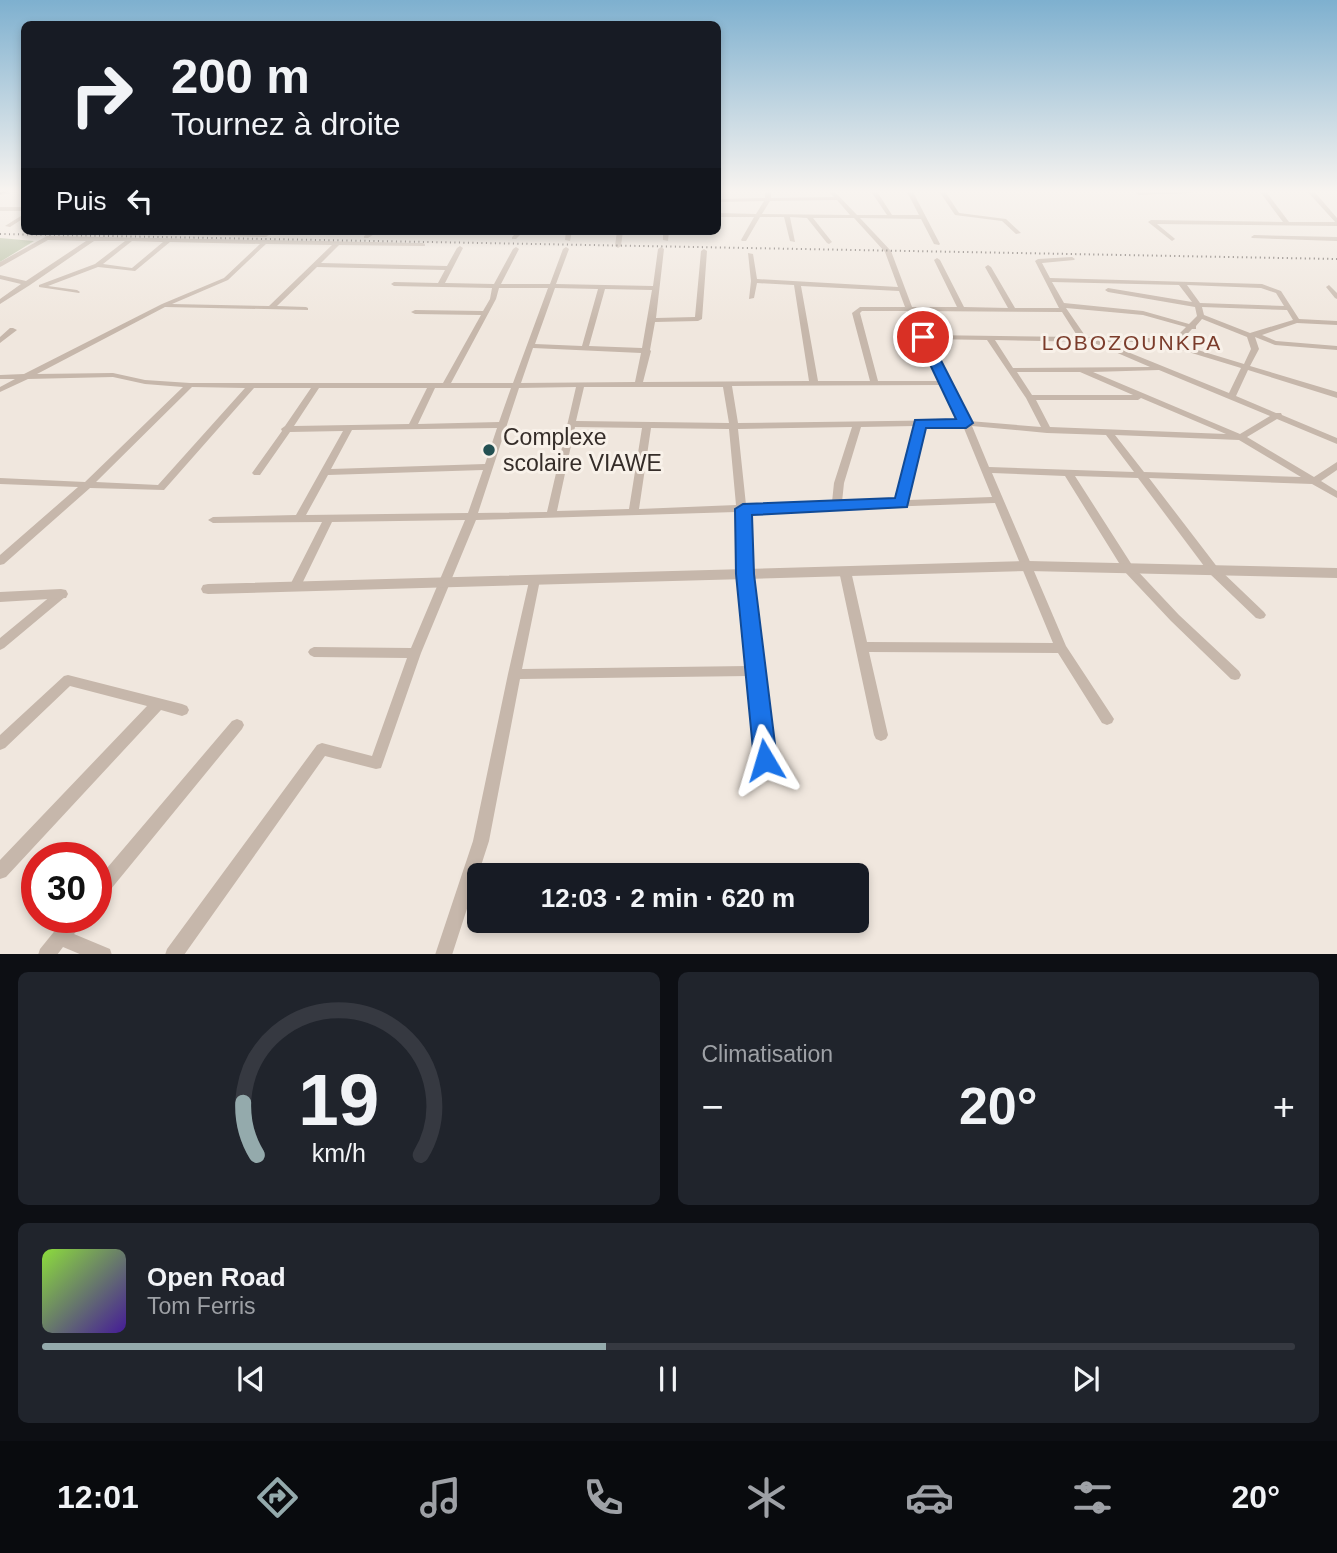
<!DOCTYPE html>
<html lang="fr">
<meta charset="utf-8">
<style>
body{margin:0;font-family:Helvetica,sans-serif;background:#20242c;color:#f1f3f6;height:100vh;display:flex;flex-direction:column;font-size:26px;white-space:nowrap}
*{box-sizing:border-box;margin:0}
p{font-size:23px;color:#9ea1a6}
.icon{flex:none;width:38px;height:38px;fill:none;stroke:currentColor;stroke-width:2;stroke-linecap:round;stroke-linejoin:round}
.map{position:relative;height:954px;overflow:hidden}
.panel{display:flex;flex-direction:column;gap:18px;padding:18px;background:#0d0f14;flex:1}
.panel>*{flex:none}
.top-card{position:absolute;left:21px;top:21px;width:700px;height:214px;border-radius:10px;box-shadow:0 4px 10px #0003;background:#171b24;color:#f1f3f6;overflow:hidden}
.speed{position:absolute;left:21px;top:842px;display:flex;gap:14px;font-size:35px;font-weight:700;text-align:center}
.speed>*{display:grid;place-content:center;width:91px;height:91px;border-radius:50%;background:#171b24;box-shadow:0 4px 10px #0003;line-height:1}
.speed .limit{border:10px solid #d22;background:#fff;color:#111}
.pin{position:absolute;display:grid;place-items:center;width:60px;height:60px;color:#fff;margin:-30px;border:4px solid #fff;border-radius:50%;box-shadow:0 2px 7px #0007}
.me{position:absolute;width:77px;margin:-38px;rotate:353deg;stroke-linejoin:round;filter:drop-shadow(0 0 5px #0008)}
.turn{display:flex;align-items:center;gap:24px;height:147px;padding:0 35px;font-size:32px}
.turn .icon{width:91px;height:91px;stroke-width:2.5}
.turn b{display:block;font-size:49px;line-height:60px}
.then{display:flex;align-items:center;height:66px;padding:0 35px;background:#0003;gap:14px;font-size:26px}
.big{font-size:52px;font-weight:800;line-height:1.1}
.panel .card{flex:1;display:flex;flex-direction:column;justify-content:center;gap:10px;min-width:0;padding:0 24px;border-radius:10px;background:#20242c}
.panel .dial{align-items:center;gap:0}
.dial svg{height:182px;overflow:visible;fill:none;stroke:#363941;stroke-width:7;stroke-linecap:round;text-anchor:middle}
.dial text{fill:#f1f3f6;stroke:none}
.song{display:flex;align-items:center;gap:21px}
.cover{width:84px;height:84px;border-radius:10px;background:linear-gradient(135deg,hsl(90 70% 55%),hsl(260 70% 35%))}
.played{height:7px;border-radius:4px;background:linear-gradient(90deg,#94aaac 45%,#363941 45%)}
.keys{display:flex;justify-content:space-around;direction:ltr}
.heat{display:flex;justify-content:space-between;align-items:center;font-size:38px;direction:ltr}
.panel .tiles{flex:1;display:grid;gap:18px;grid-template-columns:1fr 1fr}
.card:last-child{grid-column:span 2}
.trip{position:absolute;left:467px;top:863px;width:402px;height:70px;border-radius:10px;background:#171b24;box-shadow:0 4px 10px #0003;font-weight:800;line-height:70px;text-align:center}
.tab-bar{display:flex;height:112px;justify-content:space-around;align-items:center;background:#090b0e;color:#9ea1a6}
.tab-bar .icon{width:49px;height:49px}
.tab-bar .selected{color:#94aaac}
.tab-bar b{font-size:32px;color:#f1f3f6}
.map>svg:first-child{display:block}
.green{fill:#b4bd9f}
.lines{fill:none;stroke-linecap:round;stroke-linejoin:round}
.minor{fill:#c6b7ab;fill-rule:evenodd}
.tertiary{fill:#c6b7ab;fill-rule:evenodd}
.trunk{fill:#65564e;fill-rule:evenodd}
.rail{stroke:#352d29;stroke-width:2;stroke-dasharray:1 3.5;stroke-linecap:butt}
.route{fill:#1a73e8;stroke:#114b97;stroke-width:2}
.poi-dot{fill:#235052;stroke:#f8f1e9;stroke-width:2.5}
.labels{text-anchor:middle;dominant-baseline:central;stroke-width:6;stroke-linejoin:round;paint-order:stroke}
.far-neighbourhood-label{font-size:21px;letter-spacing:2px;fill:#7b3c2b;stroke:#f8f1e9}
.poi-label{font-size:23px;fill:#352d29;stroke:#f8f1e9;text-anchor:start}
</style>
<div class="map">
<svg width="1337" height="955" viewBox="0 0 1337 955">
<rect width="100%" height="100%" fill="#f0e7de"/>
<path class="green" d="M0,238L34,241L0,262Z"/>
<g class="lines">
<path class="minor" d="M12,190H24V191L0,195V191Z
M765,190H771V198L834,197L827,190H833L857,215H887L870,190H876L892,215H919L906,190H912L940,244L939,245L934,244L921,219L860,218L891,251L912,307H957L934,260L937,258L940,260L964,307L1008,308L985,267L988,265L991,267L1015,308H1059L1035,261L1038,259L1072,257L1075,259L1074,260L1042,263L1050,278L1262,284L1281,291L1299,319L1337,321V325L1297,323L1262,335L1276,341L1337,346V350L1275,345L1255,337L1259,349L1250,366L1337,392V398L1248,370L1236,396L1276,413H1281L1282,415L1337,438V444L1277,419L1247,437L1314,477L1337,462V470L1321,481L1337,491V498L1312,484L1149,478L1218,568L1264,612L1266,615L1264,618L1260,619L1256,618L1210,574L1138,478L1075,476L1132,565L1179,615L1239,671L1241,675L1239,679L1235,680L1231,679L1171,621L1124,571L1065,476L992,473L1066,646L1114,719L1112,723L1107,725L1102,723L1058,653L869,652L888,735L886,739L881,741L876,739L874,735L839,571L841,568H849L851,571L867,642L1053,643L995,503L746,512L753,598L772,760L770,764L765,766L760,764L758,760L749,676L520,679L489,841L452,955H435L473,841L508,674L530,577H538L540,580L522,669L748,666L739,575L736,512L476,520L421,653L381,768L376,769L325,756L184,955H165L167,949L317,745L322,743L372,756L407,658L314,657L310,655L308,652L310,649L314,647L411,648L465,520L332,522L299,590L295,591L291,590L289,587L322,522L213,523L208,520L213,517L296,515L343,431L290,432L260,475H254L252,473L282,431L281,429L285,426L311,388H254L164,490L90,488L4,564L0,565V555L78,487L0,484V478L85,482L183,387L145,384L113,377L28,379L0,392V387L15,379H0V375L24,374L162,304L224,278L260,244L170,242L135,271L98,267L48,286L77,290L80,292L79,293L39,287V285L95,264L125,241H94L30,285L0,304V299L21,284L0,279V275L26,281L86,241L48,240L2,266L0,267V262L47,236L423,243L425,244V246L339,245L321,263L447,266L457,248L460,246L463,248L445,283L494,284L513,249L516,247L519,249L501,284H550L563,249L566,247L569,249L556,284L653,286L658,249L661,247L664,249L656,318L695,317L701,251L704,249L707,251L702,319L698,321L655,322L650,350L651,351L643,382L809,381L794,285L757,283L754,298L749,299L751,281L748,253L753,254L757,279L898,287L885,252L854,218H813L832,242L829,244L827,243L807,218L790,217L795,242L790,241L784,217H760L746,241H742L741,240L754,217H718V213L756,214L764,201L718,202V199L765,198ZM837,200L850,215L762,214L770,201ZM132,241L163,242L132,268L103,264ZM266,244L332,245L269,306L172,304L228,280ZM317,267L445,270L438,283L394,282L391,284L394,286L492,288L490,299L483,311L415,310L411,312L415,314L481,315L443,383H190L145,380L113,373L37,374L165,307L308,310V308L306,307L277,306ZM1052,282L1179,285L1192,302L1108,288L1105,290L1108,292L1195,307L1197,316L1189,324L1143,311L1064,303ZM1187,285L1261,288L1276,293L1284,306L1200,303ZM801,286L899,291L905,307H860L852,313L870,381H818ZM499,288H548L513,383H451L496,299ZM555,288L598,289L582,346L535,344ZM605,289L652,290L642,348L589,346ZM1202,307L1287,310L1293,320L1250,333L1204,315ZM1066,308L1143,315L1186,327L1171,342L1148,338L1086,337ZM862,311H907L941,381H878L860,313ZM914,311L1062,312L1078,337L926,335ZM1202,319L1247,337L1251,349L1244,364L1178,344L1192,329H1196V326ZM928,339L987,340L1026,398L1041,427L969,421ZM995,340L1092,342L1150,367L1013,368ZM1103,342H1148L1172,347L1241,368L1229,393ZM533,348L641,353L635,382L521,383ZM1159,370L1270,416L1240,434L1093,372ZM1017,372H1080L1133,395H1032ZM943,385L960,420L738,423L732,386ZM192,387L245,388L158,485L96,482ZM576,387L547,512L478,513L519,388ZM584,387H723L729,423L576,421ZM319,388H427L409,424L294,426ZM435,388H511L499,422L418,424ZM1141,398L1226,434L1050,427L1036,400H1138ZM915,426L898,500L842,502L844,483L861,427ZM924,426H963L992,497L908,500ZM972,426L1047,433L1106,435L1134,472L989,467ZM575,427L642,428L629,509L557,511ZM852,427L834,483L832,502L746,505L738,429ZM497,428L485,464L331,469L352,430ZM651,428L729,429L736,505L639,509ZM1115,435L1239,440L1301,477L1144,472ZM483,470L468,513L306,515L328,475Z
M938,190H944L959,213L1006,219L1021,233L1016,234L1002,221L955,215Z
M1189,190L1191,191V193L1139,195L1136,193L1139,191Z
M1259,190H1265L1289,222H1337V226L1157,224L1174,238L1175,239L1172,241L1148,222L1151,220L1283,222Z
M0,207H24V211H0Z
M24,214V218L10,227L5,226Z
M157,231L266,233L269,235L266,237L155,234L154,233Z
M372,231H379L368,238H364V236Z
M518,231H524L516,239H512V237Z
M566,231H572L570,241L565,240Z
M617,231H623L621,246L618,248L615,246Z
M663,231H669L668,241L663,240Z
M1254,235L1337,237V241L1252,238L1251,237Z
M1329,285L1337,293V299L1335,298L1326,287Z
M10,328H13L17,330L0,343V337Z
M61,590L65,591L67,594L65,597L4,648L0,650V638L57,591Z
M68,675L182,704L187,706L189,710L187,714L182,716L161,710L6,877L0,879V860L147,706L70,686L5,748L0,750V735L64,676Z
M237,719L242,721L244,725L242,729L102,900L96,902V881L232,721Z
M66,917H85L83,923L74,934L110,949L112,955H82L63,947L57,955H38L40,949Z"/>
<path class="tertiary" d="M1306,190H1313L1337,218V224Z
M1028,561L1337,568V578L1028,571L208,594L203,593L201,589L203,585L208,584Z
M61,589L66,590L68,594L66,598L0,602V592Z"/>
<path class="trunk" d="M0,190H14L0,194Z"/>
<path class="rail" d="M0,234L1337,259"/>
</g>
<linearGradient id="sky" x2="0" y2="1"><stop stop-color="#7eb0cf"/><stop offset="0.59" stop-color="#f8f4f0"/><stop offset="1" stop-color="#f8f4f0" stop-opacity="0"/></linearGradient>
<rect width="1337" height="324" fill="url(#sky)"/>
<path class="route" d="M923,333L929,337L973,423L966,428H926L907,507L752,515L754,574L777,760L773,768L765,771L757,768L754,760L736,574L735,509L743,504L895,498L915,420L956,419L917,337Z"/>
<circle class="poi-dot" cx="489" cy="450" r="7"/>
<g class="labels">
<g class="far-neighbourhood-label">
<text x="1132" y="342">LOBOZOUNKPA</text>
</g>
<g class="poi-label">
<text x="503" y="437">Complexe<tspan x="503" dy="26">scolaire VIAWE</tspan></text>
</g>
</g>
</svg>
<div class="speed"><div class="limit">30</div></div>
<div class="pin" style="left:923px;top:337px;background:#d93025"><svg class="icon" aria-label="arrive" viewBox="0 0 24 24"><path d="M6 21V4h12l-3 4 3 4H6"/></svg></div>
<svg class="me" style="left:765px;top:760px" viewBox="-20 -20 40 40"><path d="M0-17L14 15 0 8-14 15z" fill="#1a73e8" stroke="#fff" stroke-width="4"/></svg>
<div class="trip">12:03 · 2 min · 620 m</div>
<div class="top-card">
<div class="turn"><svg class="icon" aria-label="right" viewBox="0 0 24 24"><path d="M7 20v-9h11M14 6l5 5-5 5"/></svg><div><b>200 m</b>Tournez à droite</div></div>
<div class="then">Puis<svg class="icon" aria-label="left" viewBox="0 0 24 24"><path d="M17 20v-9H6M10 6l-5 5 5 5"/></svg></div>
</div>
</div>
<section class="panel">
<div class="tiles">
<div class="card dial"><svg viewBox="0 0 100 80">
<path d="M14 69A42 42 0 1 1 86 69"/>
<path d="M14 69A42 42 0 0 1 8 46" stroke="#94aaac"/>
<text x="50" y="56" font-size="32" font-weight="700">19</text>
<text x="50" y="72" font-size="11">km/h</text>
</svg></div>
<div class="card"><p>Climatisation</p>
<div class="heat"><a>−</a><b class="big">20°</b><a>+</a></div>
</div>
<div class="card">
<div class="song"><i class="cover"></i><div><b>Open Road</b><p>Tom Ferris</p></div></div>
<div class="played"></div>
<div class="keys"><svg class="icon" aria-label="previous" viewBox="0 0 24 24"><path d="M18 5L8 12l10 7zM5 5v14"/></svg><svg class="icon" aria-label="pause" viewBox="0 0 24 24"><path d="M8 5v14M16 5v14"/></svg><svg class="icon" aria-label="next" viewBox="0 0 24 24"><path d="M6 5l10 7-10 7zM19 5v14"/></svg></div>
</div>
</div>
</section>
<nav class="tab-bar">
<b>12:01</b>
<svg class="icon selected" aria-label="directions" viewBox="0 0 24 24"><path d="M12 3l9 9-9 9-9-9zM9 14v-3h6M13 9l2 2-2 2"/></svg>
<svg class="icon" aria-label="music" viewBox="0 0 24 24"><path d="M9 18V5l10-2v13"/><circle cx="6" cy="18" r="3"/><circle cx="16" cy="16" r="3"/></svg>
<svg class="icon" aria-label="phone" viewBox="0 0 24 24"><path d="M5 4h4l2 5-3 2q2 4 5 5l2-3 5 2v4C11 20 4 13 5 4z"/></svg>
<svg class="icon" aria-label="climate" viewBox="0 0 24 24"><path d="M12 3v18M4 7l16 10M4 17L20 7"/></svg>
<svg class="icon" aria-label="car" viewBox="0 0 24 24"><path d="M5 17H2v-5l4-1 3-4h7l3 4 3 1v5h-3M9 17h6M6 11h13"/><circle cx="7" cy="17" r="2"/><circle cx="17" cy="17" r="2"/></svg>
<svg class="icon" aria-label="filters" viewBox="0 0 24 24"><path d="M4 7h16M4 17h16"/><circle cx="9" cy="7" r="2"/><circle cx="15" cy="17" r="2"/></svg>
<b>20°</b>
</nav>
